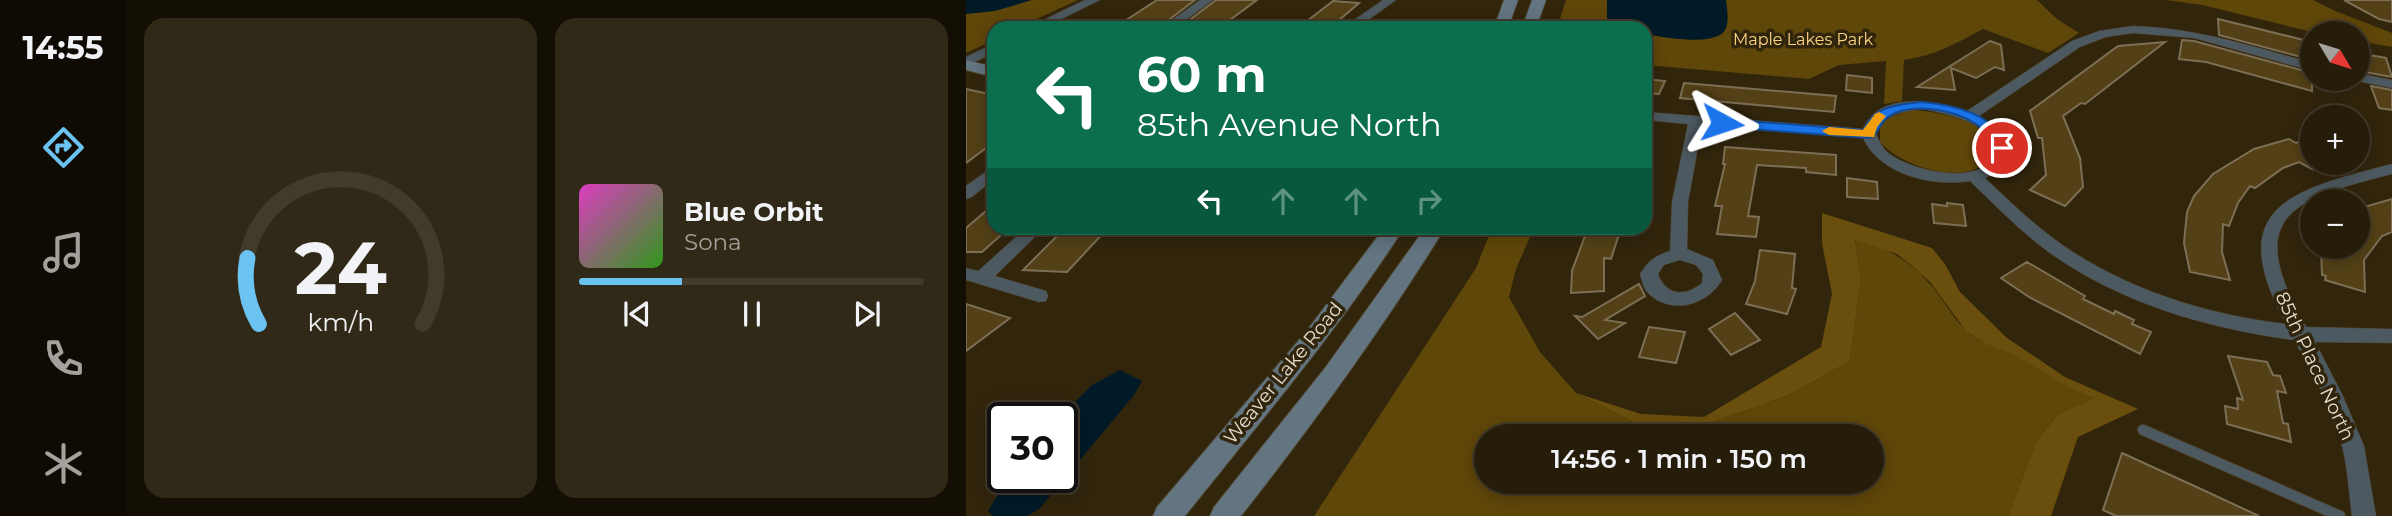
<!DOCTYPE html>
<meta charset="utf-8">
<style>
body{margin:0;font-family:Montserrat,sans-serif;background:#312917;color:#f1f3f6;height:100vh;display:flex;flex-direction:column;font-size:26px;white-space:nowrap}
*{box-sizing:border-box;margin:0}
p{font-size:23px;color:#a3a19c}
.icon{flex:none;width:38px;height:38px;fill:none;stroke:currentColor;stroke-width:2;stroke-linecap:round;stroke-linejoin:round}
.map{position:relative;flex:1;overflow:hidden}
.drawer{display:flex;flex-direction:column;gap:18px;padding:18px;background:#140f05;width:840px}
.drawer>*{flex:none}
.guide{position:absolute;left:21px;top:21px;width:665px;height:214px;border-radius:21px;box-shadow:0 4px 18px #0003,0 0 0 2px #423a2a;background:#0b6e4f;color:#fff;overflow:hidden}
.needle{width:46px;rotate:128deg}
.buttons{position:absolute;left:1334px;top:21px;display:grid;gap:14px}
.buttons a{display:grid;place-items:center;width:70px;height:70px;border-radius:50%;background:#251c09;box-shadow:0 4px 18px #0003,0 0 0 2px #423a2a;font-size:35px}
.speed{position:absolute;left:21px;top:402px;display:flex;gap:14px;font-size:35px;font-weight:700;text-align:center}
.speed>*{display:grid;place-content:center;width:91px;height:91px;border-radius:50%;background:#251c09;box-shadow:0 4px 18px #0003,0 0 0 2px #423a2a;line-height:1}
.speed .limit{border:4px solid #111;border-radius:10px;background:#fff;color:#111}
.pin{position:absolute;display:grid;place-items:center;width:60px;height:60px;color:#fff;margin:-30px;border:4px solid #fff;border-radius:50%;box-shadow:0 2px 7px #0007}
.me{position:absolute;width:77px;margin:-38px;rotate:95deg;stroke-linejoin:round;filter:drop-shadow(0 0 5px #0008)}
.turn{display:flex;align-items:center;gap:24px;height:147px;padding:0 35px;font-size:32px}
.turn .icon{width:91px;height:91px;stroke-width:2.5}
.turn b{display:block;font-size:49px;line-height:60px}
.lanes{display:flex;align-items:center;height:66px;padding:0 35px;background:#0003;justify-content:center;gap:35px;direction:ltr}
.lanes .off{opacity:.35}
.drawer .widget{flex:1;display:flex;flex-direction:column;justify-content:center;gap:10px;min-width:0;padding:0 24px;border-radius:21px;background:#312917}
.drawer .dial{align-items:center;gap:0}
.dial svg{height:182px;overflow:visible;fill:none;stroke:#423a2a;stroke-width:7;stroke-linecap:round;text-anchor:middle}
.dial text{fill:#f1f3f6;stroke:none}
.song{display:flex;align-items:center;gap:21px}
.cover{width:84px;height:84px;border-radius:10px;background:linear-gradient(135deg,hsl(310 70% 55%),hsl(110 70% 35%))}
.played{height:7px;border-radius:4px;background:linear-gradient(90deg,#6ac3f1 30%,#423a2a 30%)}
.keys{display:flex;justify-content:space-around;direction:ltr}
.drawer .tiles{flex:1;display:grid;gap:18px;grid-template-columns:repeat(2,1fr)}
.trip{position:absolute;left:508px;top:424px;width:410px;height:70px;border-radius:35px;background:#251c09;box-shadow:0 4px 18px #0003,0 0 0 2px #423a2a;font-weight:600;line-height:70px;text-align:center}
main{display:flex;flex:1;min-height:0}
.tabs{display:flex;flex-direction:column;width:126px;justify-content:space-around;align-items:center;background:#0f0b04;color:#a3a19c}
.tabs .icon{width:49px;height:49px}
.tabs .current{color:#6ac3f1}
.tabs b{font-size:32px;color:#f1f3f6}
.map>svg:first-child{display:block}
.green{fill:#5f4609;fill-rule:evenodd}
.forest{fill:#694e0d}
.water{fill:#001a27}
.building{fill:#534016;stroke:#7d6f55;stroke-width:2}
.lines{fill:none;stroke-linecap:round;stroke-linejoin:round}
.lane-casing{stroke:#4e422b;stroke-width:12}
.street-casing{stroke:#4e422b;stroke-width:1}
.secondary-casing{stroke:#4e422b;stroke-width:2}
.lane{stroke:#4d5960;stroke-width:10}
.street{fill:#4d5960;fill-rule:evenodd}
.secondary{fill:#627581;fill-rule:evenodd}
.route{fill:#1a73e8;stroke:#114b97;stroke-width:2}
.slow{fill:#f59e0b}
.labels{text-anchor:middle;dominant-baseline:central;stroke-width:7;stroke-linejoin:round;paint-order:stroke}
.far-park-label{font-size:16px;fill:#fcd484;stroke:#31250c}
.street-label{font-size:19px;fill:#e4ddce;stroke:#31250c}
</style>
<main>
<nav class="tabs">
<b>14:55</b>
<svg class="icon current" aria-label="directions" viewBox="0 0 24 24"><path d="M12 3l9 9-9 9-9-9zM9 14v-3h6M13 9l2 2-2 2"/></svg>
<svg class="icon" aria-label="music" viewBox="0 0 24 24"><path d="M9 18V5l10-2v13"/><circle cx="6" cy="18" r="3"/><circle cx="16" cy="16" r="3"/></svg>
<svg class="icon" aria-label="phone" viewBox="0 0 24 24"><path d="M5 4h4l2 5-3 2q2 4 5 5l2-3 5 2v4C11 20 4 13 5 4z"/></svg>
<svg class="icon" aria-label="climate" viewBox="0 0 24 24"><path d="M12 3v18M4 7l16 10M4 17L20 7"/></svg>
</nav>
<section class="drawer">
<div class="tiles">
<div class="widget dial"><svg viewBox="0 0 100 80">
<path d="M14 69A42 42 0 1 1 86 69"/>
<path d="M14 69A42 42 0 0 1 9 40" stroke="#6ac3f1"/>
<text x="50" y="56" font-size="32" font-weight="700">24</text>
<text x="50" y="72" font-size="11">km/h</text>
</svg></div>
<div class="widget">
<div class="song"><i class="cover"></i><div><b>Blue Orbit</b><p>Sona</p></div></div>
<div class="played"></div>
<div class="keys"><svg class="icon" aria-label="previous" viewBox="0 0 24 24"><path d="M18 5L8 12l10 7zM5 5v14"/></svg><svg class="icon" aria-label="pause" viewBox="0 0 24 24"><path d="M8 5v14M16 5v14"/></svg><svg class="icon" aria-label="next" viewBox="0 0 24 24"><path d="M6 5l10 7-10 7zM19 5v14"/></svg></div>
</div>
</div>
</section>
<div class="map">
<svg width="1426" height="516" viewBox="0 0 1426 516">
<rect width="100%" height="100%" fill="#31250c"/>
<path class="green" d="M0,0H112L51,28H28V40L0,53Z
M600,0H1071L1091,19L1113,33L1082,53L1017,29C991,43 968,56 938,60L936,101L918,104L920,61L873,65L843,79L679,65V28H591Z
M1199,0H1347L1367,10L1426,33V47L1391,41V33H1350L1236,5Z
M945,110C964,110 1050,124 1023,159C1000,188 934,166 914,142V127L922,118Z
M526,228H568L550,269L543,297L574,352L610,393L675,426L730,428L821,396L884,361L895,279L889,239C923,247 951,265 972,294C981,306 990,322 1002,332C1016,344 1033,348 1049,355C1078,368 1101,387 1130,398L1092,414L1070,442L1042,516H348L510,268ZM520,436H905V481H520Z"/>
<path class="forest" d="M856,213L966,248L979,264L994,292L1041,338L1099,377L1172,409L1112,437L1085,516H1042L1070,442L1092,414L1129,398L1104,388L1049,355L1020,344L1000,331L964,282L945,265L931,254L889,240L895,279L884,361L821,396L730,428L675,426L610,393L675,414L738,417L855,347L866,294L856,243Z"/>
<path class="water" d="M0,0H66L29,11L0,14Z
M641,0H760C761,7 763,21 760,28C753,48 695,37 679,34V28H653L641,18Z
M154,370L176,381L168,395L74,508L62,516H27L22,511L42,478H96V418H93L126,385Z"/>
<path class="building" d="M191,0H229L192,28H148Z
M250,0H291L253,28H213Z
M1378,0H1426V22L1413,19Z
M367,1L393,3L364,28H332Z
M1252,19L1346,42V60L1253,35Z
M1216,40L1228,41L1346,73V91L1240,62L1213,59Z
M1024,41L1035,45L1038,70L1029,67L1010,78L985,68L989,90L951,87Z
M1199,42L1119,104L1115,103L1097,116L1114,158L1117,187L1099,206L1064,190L1080,175L1076,138H1072L1064,111L1152,46Z
M1392,53L1420,58L1426,77L1399,72Z
M881,75L906,78V93L880,90Z
M679,79L699,81L693,94L679,93Z
M718,83L870,96L868,112L714,98Z
M1405,86L1426,90V110L1413,108Z
M0,89L28,95V142L0,163Z
M1346,138V169L1333,162L1317,168L1289,188L1284,186L1272,203L1263,226L1257,224L1256,252L1264,280L1224,272L1218,243L1221,212L1228,196L1247,174L1288,149L1323,139L1330,143Z
M759,147L870,155V175L840,172V168L791,165L782,216L793,217L790,237L751,234L756,206H749L759,164H757Z
M881,178L911,182L912,199L881,197Z
M1426,199V232L1416,236L1398,260L1399,292L1359,280L1360,276L1356,275L1355,247H1391V209Z
M981,203L997,205L1000,226L968,223L966,204L981,206Z
M28,204V228H43L16,252H0V228Z
M99,228H142L101,272L57,270Z
M622,228H655L645,259L638,258V291L605,293L606,271Z
M794,250L829,254L826,288L830,289L821,314L780,304L789,281Z
M1061,262L1119,296L1117,299L1148,314L1149,311L1168,320L1166,324L1185,332L1174,354L1063,297L1035,278Z
M673,284L679,296L639,320L659,323L632,339L609,316L616,317Z
M0,304L44,318L0,351Z
M769,313L794,340L765,355L743,329Z
M683,327L719,332L710,363L673,357Z
M1262,356L1301,362L1307,375L1314,376L1320,393L1311,391L1317,423L1322,424L1325,442L1261,424L1259,406L1272,409L1271,398L1277,400Z
M1156,453L1237,490L1293,516H1150L1137,510Z"/>
<g class="lines">
<g class="lane-casing">
<path id="lane" d="M1177,430L1374,516"/>
</g>
<g class="street-casing">
<path id="street" d="M119,0H134L77,28H61Z
M234,0H247L209,28H195Z
M417,0H430L391,28H377Z
M1167,26C1229,28 1286,46 1346,63V71L1228,38L1167,33L1140,37L1114,47L1013,116L1038,133L1044,147C1040,163 1034,171 1019,178C1043,201 1068,225 1095,244C1161,290 1242,315 1320,324C1256,206 1325,190 1426,164V174C1323,200 1277,216 1340,327L1426,329V343L1349,342L1376,394L1398,446L1410,516H1386C1383,494 1382,472 1377,450C1368,412 1347,374 1328,340C1243,329 1154,303 1084,253C1055,232 1030,206 1004,181C967,187 914,175 897,138L736,125L722,202L721,249L747,260L756,280C742,304 707,316 683,294C678,290 676,281 674,274C683,260 689,256 704,251L706,202L722,124L679,120V112L897,129C914,90 970,101 1001,111L1106,41L1133,31ZM956,109C975,112 1036,125 1028,153C1026,158 1024,162 1019,166C997,182 941,169 921,152C916,147 913,141 910,134C917,113 937,112 956,109ZM714,260L730,265L737,274L736,283C719,297 700,296 692,274L698,265Z
M28,44V53L0,66V57Z
M1391,73L1426,80V88L1386,80L1391,79Z
M28,166V179L6,197L0,199V186Z
M60,228H78L29,276L80,291L82,296L80,301L73,302L0,280V268L12,271Z"/>
</g>
<g class="secondary-casing">
<path id="secondary" d="M538,0H552L542,28H528Z
M566,0H580L570,28H556Z
M0,60L28,67V77L0,70Z
M418,228H438C373,329 294,422 219,516H187L191,507L339,333Z
M459,228H479C417,328 348,423 275,516H244L248,507L359,368Z"/>
</g>
<use href="#lane" class="lane"/>
<use href="#street" class="street"/>
<use href="#secondary" class="secondary"/>
</g>
<path class="route" d="M956,102C990,105 1028,114 1043,148L1036,152L1031,151C1026,143 1024,135 1016,129C996,111 954,103 929,113C911,121 914,135 903,138L756,127L749,123L756,119L898,130C908,105 932,105 956,102Z"/>
<path class="slow" d="M913,112L920,116L911,127L908,137L863,135L856,131L863,127L897,130L909,114Z"/>
<g class="labels">
<g class="far-park-label">
<text x="837" y="39">Maple Lakes Park</text>
</g>
<g class="street-label">
<text transform="translate(1349 366) rotate(65)">85th Place North</text>
<text transform="translate(317 373) rotate(-51)">Weaver Lake Road</text>
</g>
</g>
</svg>
<div class="buttons">
<a><svg class="needle" viewBox="-14 -14 28 28"><path d="M0-13l5 13h-10z" fill="#e53935"/><path d="M0 13l5-13h-10z" fill="#a3a19c"/></svg></a>
<a>+</a>
<a>−</a>
</div>
<div class="speed"><div class="limit">30</div></div>
<div class="pin" style="left:1036px;top:148px;background:#d93025"><svg class="icon" aria-label="arrive" viewBox="0 0 24 24"><path d="M6 21V4h12l-3 4 3 4H6"/></svg></div>
<svg class="me" style="left:756px;top:123px" viewBox="-20 -20 40 40"><path d="M0-17L14 15 0 8-14 15z" fill="#1a73e8" stroke="#fff" stroke-width="4"/></svg>
<div class="trip">14:56 · 1 min · 150 m</div>
<div class="guide">
<div class="turn"><svg class="icon" aria-label="left" viewBox="0 0 24 24"><path d="M17 20v-9H6M10 6l-5 5 5 5"/></svg><div><b>60 m</b>85th Avenue North</div></div>
<div class="lanes"><svg class="icon" aria-label="left" viewBox="0 0 24 24"><path d="M17 20v-9H6M10 6l-5 5 5 5"/></svg><svg class="icon off" aria-label="ahead" viewBox="0 0 24 24"><path d="M12 20V5M6 11l6-6 6 6"/></svg><svg class="icon off" aria-label="ahead" viewBox="0 0 24 24"><path d="M12 20V5M6 11l6-6 6 6"/></svg><svg class="icon off" aria-label="right" viewBox="0 0 24 24"><path d="M7 20v-9h11M14 6l5 5-5 5"/></svg></div>
</div>
</div>
</main>
